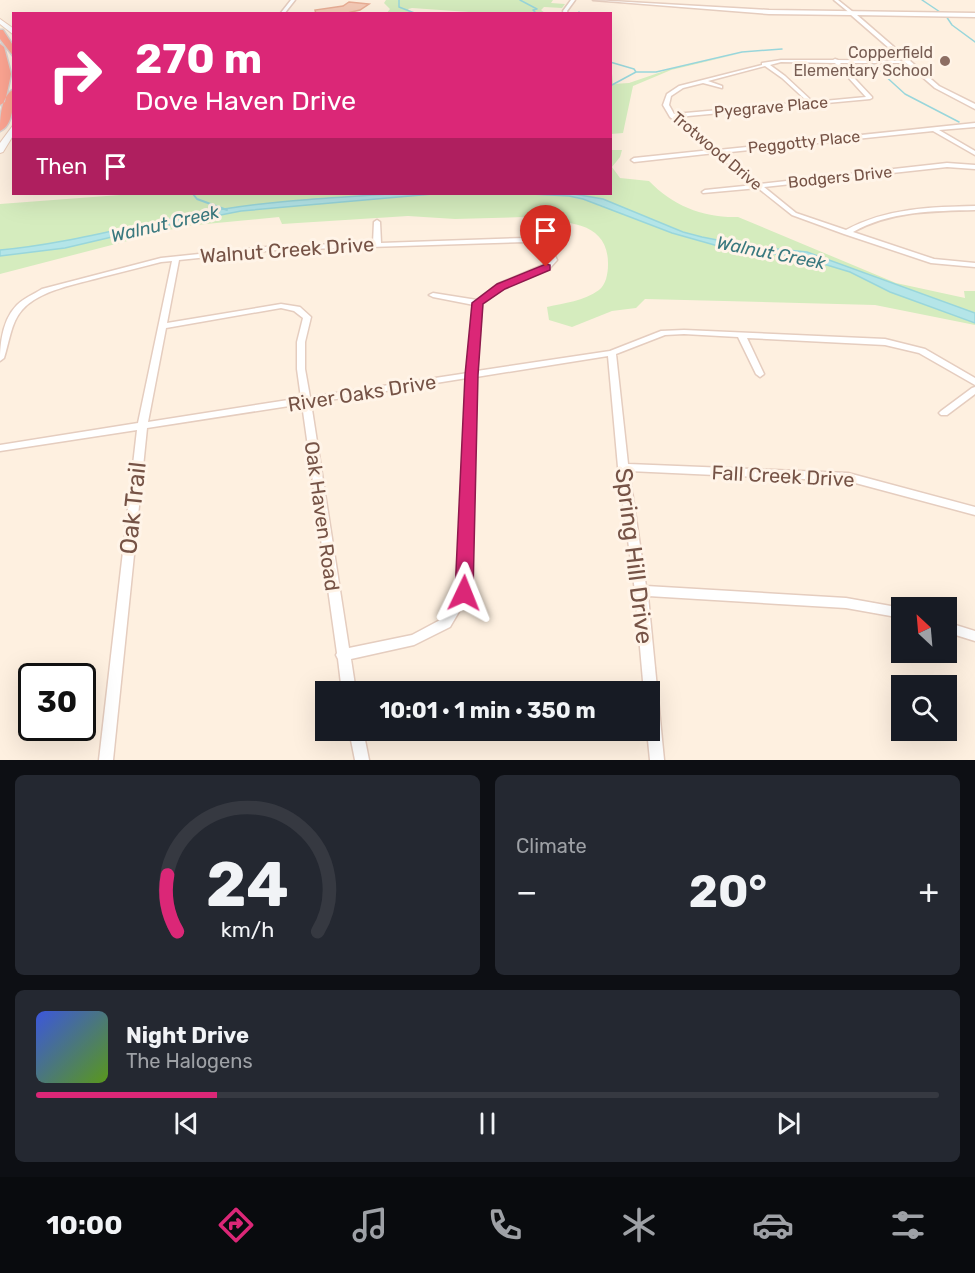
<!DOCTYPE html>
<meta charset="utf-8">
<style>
body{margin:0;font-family:Rubik,sans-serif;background:#242831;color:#f1f3f6;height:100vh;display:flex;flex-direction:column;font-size:22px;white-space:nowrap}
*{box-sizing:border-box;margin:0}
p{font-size:20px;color:#9ea1a6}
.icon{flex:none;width:33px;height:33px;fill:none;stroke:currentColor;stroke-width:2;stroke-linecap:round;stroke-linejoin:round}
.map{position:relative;height:760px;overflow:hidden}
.panel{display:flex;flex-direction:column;gap:15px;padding:15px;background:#0d0f14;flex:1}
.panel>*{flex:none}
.hud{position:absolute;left:12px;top:12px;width:600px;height:183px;border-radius:0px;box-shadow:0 6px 24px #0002;background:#db2777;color:#fff;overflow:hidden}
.needle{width:39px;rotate:334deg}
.controls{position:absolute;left:891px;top:597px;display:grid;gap:12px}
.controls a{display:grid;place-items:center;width:66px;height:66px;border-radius:0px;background:#171b24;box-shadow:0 6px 24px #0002;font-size:30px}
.speed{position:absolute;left:18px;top:663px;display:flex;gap:12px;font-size:30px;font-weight:700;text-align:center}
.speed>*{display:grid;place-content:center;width:78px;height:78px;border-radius:50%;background:#171b24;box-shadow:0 6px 24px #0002;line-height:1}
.speed .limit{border:3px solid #111;border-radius:9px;background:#fff;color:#111}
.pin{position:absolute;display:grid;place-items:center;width:51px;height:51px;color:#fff;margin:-62px -26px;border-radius:50% 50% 50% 0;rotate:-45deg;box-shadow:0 0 6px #0007}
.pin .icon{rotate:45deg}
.me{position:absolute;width:66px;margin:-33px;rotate:2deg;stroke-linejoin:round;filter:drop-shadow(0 0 4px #0008)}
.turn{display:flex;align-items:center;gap:21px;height:126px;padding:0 24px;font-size:27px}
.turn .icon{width:78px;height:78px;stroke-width:2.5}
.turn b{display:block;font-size:42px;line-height:51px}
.then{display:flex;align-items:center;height:57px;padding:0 24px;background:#0003;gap:12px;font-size:22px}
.big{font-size:45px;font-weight:700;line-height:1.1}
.panel .card{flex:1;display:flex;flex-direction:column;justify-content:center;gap:9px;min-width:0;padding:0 21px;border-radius:9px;background:#242831}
.panel .dial{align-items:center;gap:0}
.dial svg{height:156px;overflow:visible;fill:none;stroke:#363941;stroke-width:7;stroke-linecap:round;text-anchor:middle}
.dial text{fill:#f1f3f6;stroke:none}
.song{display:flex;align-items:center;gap:18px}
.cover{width:72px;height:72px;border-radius:9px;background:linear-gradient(135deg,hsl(230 70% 55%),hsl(90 70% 35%))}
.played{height:6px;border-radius:3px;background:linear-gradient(90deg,#db2777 20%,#363941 20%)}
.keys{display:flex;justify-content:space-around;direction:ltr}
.heat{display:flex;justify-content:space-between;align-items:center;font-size:33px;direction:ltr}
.panel .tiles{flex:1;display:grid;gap:15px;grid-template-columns:1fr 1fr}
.card:last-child{grid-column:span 2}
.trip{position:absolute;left:315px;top:681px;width:345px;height:60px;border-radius:0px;background:#171b24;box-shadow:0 6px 24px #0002;font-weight:700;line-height:60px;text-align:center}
.dock{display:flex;height:96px;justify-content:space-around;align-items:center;background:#090b0e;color:#9ea1a6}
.dock .icon{width:42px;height:42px}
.dock .on{color:#db2777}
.dock b{font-size:27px;color:#f1f3f6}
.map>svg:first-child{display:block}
.green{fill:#d5ecbe}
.water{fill:#b4e5e8;stroke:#99d6db;stroke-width:1.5}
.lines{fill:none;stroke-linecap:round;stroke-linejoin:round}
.stream-far1{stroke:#99d6db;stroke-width:1.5}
.stream{stroke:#99d6db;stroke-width:2}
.building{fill:#f5cab6;stroke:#e9ae95;stroke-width:1.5}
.minor-casing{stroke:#e5cdbf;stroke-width:3}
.tertiary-casing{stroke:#e5cdbf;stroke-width:3}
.secondary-casing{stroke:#eacdbb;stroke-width:2}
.motorway-casing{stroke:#dbd2cf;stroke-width:3}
.minor{fill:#fff;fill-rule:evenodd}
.tertiary{fill:#fff;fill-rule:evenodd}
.secondary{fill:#fff;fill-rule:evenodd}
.motorway{fill:#fda592;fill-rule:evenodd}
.route{fill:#db2777;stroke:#8e194d;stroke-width:1.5}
.education-dot{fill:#8d6e63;stroke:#fff4e8;stroke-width:2}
.labels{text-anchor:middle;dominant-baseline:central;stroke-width:6;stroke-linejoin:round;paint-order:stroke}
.far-education-label{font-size:16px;fill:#785e54;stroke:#fff4e8;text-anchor:end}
.far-street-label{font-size:16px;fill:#765346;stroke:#fff4e8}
.far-water-label{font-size:18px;font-style:italic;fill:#39787e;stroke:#fff4e8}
.street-label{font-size:20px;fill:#765346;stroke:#fff4e8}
.near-street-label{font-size:24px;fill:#765346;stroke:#fff4e8}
</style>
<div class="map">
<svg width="975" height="760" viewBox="0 0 975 760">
<rect width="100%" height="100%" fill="#fef0e0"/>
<path class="green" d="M386,0H553L551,3L565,4L562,8L544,7L541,10L545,13L458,14L469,12L412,8L408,9L411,13L386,14L390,9L384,3Z
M742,53L671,70L633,86L623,133L611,134V63L613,84L629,83L670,69Z
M611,150H622L620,157L612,167L620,178L649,181C673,206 704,218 738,217L896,283L965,298L964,291H975V325L875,305L645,299L636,308L612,311L572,327L549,320L547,307C564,303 584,301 599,290C606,285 608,273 608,265C609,219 562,221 528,221L524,217L455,219L408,216L282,224L279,217L185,226L0,274V204L133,194H610Z"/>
<path class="water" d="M388,194H433L241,211L129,233L65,248L0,256V250C76,243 149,220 224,209C278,200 333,198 388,194Z
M531,194H574L603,199L683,232L702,237L748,246L807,252L975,313V323L890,292L850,272L807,259L718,246L672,233L583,199L569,196Z"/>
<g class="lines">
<path class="stream-far1" d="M399,0V7L417,14
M520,0L537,9L533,10L537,14
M922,0L940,12
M576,14L579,12
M946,16L952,25L975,42
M859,52L868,59
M610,62L634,69L636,72
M871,63L905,94L959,122
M610,86L636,72H656L742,52L782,49"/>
<path class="stream" d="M193,194L197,199L227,210"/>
</g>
<path class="building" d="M349,2L369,4L360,10L343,14H316L315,10L343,6Z"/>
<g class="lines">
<g class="minor-casing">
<path id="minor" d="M291,0H295L284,14H280Z
M571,0H575L567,11L568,14H564L563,11Z
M834,0H838L853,12V14H851Z
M835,59L838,60L908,61L910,62L908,63H840L872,97V98L870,99L677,117L718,150L975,123V127L939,130L975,151V155L933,131L721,153L760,184L947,163L975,165V169L947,167L764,187L796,213L846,230C886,208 931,207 975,206V210C933,211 890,211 853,232L934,259L975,263V267L931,263L844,234L792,215L758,188L703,193L702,192L705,190L754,185L715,153L634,162L631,160L634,158L711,150L670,117L663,105L667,94L679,86L762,65V63L781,60H833ZM781,62L835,63L866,97L813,102L785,76L770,65ZM765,66L782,78L808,102L674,114L669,105L671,96L683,88L703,83L722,88V86L708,81Z
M377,220L380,222L381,243L526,238C543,242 549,243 557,260L549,269L504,288L482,304L477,371L610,351L661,331L684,330L885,339L925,349L975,378V385L919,353L885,345L747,338L764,374L760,377L756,374L738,337L684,334L665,335L616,354L628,464L848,473L975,507V515L848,481L629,471L646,586L846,598L902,608V618L846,608L648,596L664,760H650L647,730H650V692H644L635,591L618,467L608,356L476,377L470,593L450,627L414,645L351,659L356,692H342L338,659L336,655L337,653L302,404L147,428L113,760H99L137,430L0,451V445L138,423L172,261L161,262C142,267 122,272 102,277C78,284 39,290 22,310C11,322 9,343 4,358L0,361C0,342 3,319 17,305C24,298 34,294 42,289L161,258L276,246L373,243L374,222ZM526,242C538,245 544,248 549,260L543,265L498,284L477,300L433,293L429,295L433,297L474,305L468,373L310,397L305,369V342L311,317L300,307L281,304L167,323L179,260L276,250ZM281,308L294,311L303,318L297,342V369L301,398L148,422L166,328ZM467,378L458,592L442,619L412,635L349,648L311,403Z
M975,387V394L947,415H941L939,413L941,411L972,388Z
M946,622L975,631V641L946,632Z
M349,730H363L369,760H355Z"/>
</g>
<g class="tertiary-casing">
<path id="tertiary" d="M593,0L769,10L975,13V17L857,15L939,86L975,104V109L935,88L851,15L769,14Z"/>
</g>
<g class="secondary-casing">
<path id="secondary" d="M0,19L14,29V35L0,24Z
M14,124V134L3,152L0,153V143Z"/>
</g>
<g class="motorway-casing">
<path id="motorway" d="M0,30H3L14,47V57L0,39Z
M0,44L4,47L11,74L5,102L0,105Z
M14,89C14,102 13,126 0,131C0,118 1,96 14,89Z"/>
</g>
<use href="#minor" class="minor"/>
<use href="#tertiary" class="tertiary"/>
<use href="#secondary" class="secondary"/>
<use href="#motorway" class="motorway"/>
</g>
<path class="route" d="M546,264L550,265V270L505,289L483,304L478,375L473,593L470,598L464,600L457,598L455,593L465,375L472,303L497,284Z"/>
<circle class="education-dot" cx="945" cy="61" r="6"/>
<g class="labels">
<g class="far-education-label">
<text x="933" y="52">Copperfield<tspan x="933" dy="18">Elementary School</tspan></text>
</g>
<g class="far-street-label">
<text transform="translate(771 107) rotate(-5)">Pyegrave Place</text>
<text transform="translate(804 142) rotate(-6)">Peggotty Place</text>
<text transform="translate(717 151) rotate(40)">Trotwood Drive</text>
<text transform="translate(840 177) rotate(-6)">Bodgers Drive</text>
</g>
<g class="far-water-label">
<text transform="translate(165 224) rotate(-13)">Walnut Creek</text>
<text transform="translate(771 253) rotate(11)">Walnut Creek</text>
</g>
<g class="street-label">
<text transform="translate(287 250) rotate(-4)">Walnut Creek Drive</text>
<text transform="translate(362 393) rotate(-9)">River Oaks Drive</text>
<text transform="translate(783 476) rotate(3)">Fall Creek Drive</text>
<text transform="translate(322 516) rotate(82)">Oak Haven Road</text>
</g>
<g class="near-street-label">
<text transform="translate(133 508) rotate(-84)">Oak Trail</text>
<text transform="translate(634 556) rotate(83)">Spring Hill Drive</text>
</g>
</g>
</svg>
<div class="controls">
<a><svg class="needle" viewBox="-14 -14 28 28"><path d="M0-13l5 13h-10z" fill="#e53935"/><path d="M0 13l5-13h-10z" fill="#9ea1a6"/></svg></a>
<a><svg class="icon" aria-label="search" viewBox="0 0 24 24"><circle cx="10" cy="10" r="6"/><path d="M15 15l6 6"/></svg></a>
</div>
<div class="speed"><div class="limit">30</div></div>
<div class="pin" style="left:546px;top:267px;background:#d93025"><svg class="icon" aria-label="arrive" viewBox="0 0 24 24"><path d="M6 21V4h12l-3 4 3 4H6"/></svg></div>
<svg class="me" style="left:464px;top:593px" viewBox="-20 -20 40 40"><path d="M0-17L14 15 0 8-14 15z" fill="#db2777" stroke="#fff" stroke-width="4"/></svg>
<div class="trip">10:01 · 1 min · 350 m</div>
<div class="hud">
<div class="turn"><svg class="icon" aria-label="right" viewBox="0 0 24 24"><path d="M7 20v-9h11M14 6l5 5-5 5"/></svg><div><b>270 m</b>Dove Haven Drive</div></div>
<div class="then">Then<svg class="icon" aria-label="arrive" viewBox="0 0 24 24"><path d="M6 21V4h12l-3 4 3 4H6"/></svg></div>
</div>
</div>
<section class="panel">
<div class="tiles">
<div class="card dial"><svg viewBox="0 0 100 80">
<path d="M14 69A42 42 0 1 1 86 69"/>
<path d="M14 69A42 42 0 0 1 9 40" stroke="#db2777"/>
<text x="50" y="56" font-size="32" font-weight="700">24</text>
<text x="50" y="72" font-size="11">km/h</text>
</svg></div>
<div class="card"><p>Climate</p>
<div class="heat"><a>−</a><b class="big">20°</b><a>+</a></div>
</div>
<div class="card">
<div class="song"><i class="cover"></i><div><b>Night Drive</b><p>The Halogens</p></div></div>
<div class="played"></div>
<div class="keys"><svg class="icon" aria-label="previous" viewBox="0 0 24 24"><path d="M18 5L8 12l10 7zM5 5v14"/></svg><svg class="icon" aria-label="pause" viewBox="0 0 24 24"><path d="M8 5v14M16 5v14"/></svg><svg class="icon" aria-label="next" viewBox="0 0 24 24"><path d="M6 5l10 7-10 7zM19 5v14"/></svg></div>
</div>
</div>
</section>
<nav class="dock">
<b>10:00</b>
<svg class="icon on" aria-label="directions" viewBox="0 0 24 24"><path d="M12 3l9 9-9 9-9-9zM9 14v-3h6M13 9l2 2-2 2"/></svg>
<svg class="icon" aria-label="music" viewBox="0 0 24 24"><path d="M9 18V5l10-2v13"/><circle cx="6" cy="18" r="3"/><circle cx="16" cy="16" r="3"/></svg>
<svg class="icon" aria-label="phone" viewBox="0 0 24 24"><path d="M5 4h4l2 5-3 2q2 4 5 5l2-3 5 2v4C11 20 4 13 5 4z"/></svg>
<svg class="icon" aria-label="climate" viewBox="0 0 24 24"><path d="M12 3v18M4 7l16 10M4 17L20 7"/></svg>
<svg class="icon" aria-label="car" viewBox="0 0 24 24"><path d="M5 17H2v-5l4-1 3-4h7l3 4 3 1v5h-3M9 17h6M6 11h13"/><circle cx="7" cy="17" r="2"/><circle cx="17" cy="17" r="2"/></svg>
<svg class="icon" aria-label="filters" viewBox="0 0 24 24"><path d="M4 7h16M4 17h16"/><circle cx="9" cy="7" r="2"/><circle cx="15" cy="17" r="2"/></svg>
</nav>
